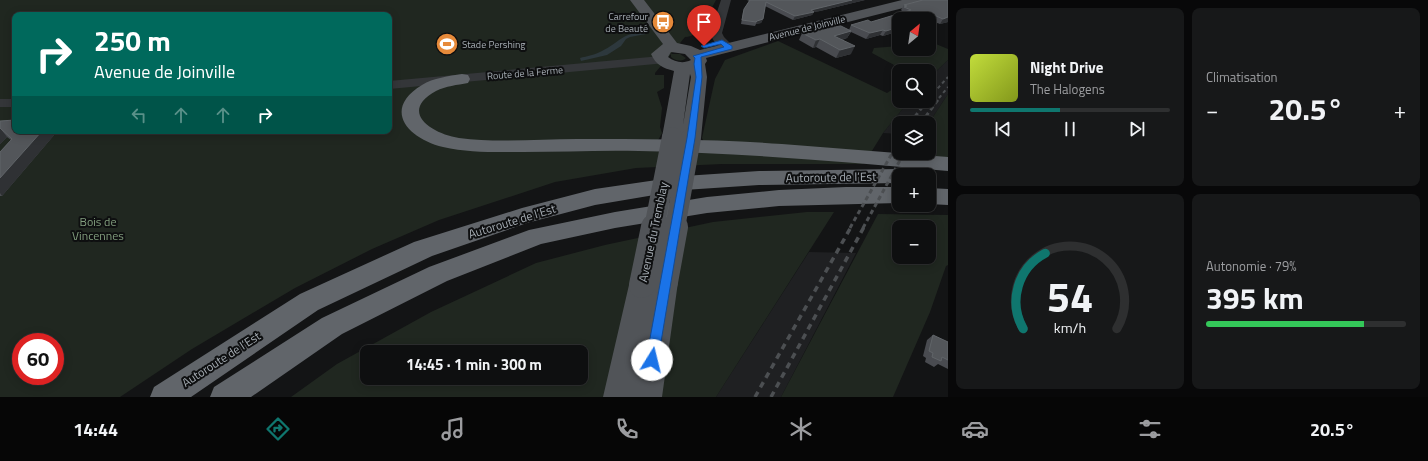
<!DOCTYPE html>
<html lang="fr">
<meta charset="utf-8">
<style>
body{margin:0;font-family:"Titillium Web",sans-serif;background:#171819;color:#f1f3f6;height:100vh;display:flex;flex-direction:column;font-size:15px;white-space:nowrap}
*{box-sizing:border-box;margin:0}
p{font-size:13px;color:#9b9c9f}
.icon{flex:none;width:22px;height:22px;fill:none;stroke:currentColor;stroke-width:2;stroke-linecap:round;stroke-linejoin:round}
.map{position:relative;flex:1;overflow:hidden}
.panel{display:flex;flex-direction:column;gap:8px;padding:8px;background:#080809;width:480px}
.panel>*{flex:none}
.guide{position:absolute;left:12px;top:12px;width:380px;height:122px;border-radius:8px;box-shadow:0 2px 10px #0003,0 0 0 1px #2e2f30;background:#00695c;color:#fff;overflow:hidden}
.needle{width:26px;rotate:29deg}
.controls{position:absolute;left:892px;top:12px;display:grid;gap:8px}
.controls a{display:grid;place-items:center;width:44px;height:44px;border-radius:8px;background:#0e0f10;box-shadow:0 2px 10px #0003,0 0 0 1px #2e2f30;font-size:20px}
.speed{position:absolute;left:12px;top:333px;display:flex;gap:8px;font-size:20px;font-weight:700;text-align:center}
.speed>*{display:grid;place-content:center;width:52px;height:52px;border-radius:50%;background:#0e0f10;box-shadow:0 2px 10px #0003,0 0 0 1px #2e2f30;line-height:1}
.speed .limit{border:6px solid #d22;background:#fff;color:#111}
.pin{position:absolute;display:grid;place-items:center;width:34px;height:34px;color:#fff;margin:-41px -17px;border-radius:50% 50% 50% 0;rotate:-45deg;box-shadow:0 0 4px #0007}
.pin .icon{rotate:45deg}
.me{position:absolute;width:44px;margin:-22px;rotate:9deg;stroke-linejoin:round;filter:drop-shadow(0 0 3px #0008)}
.turn{display:flex;align-items:center;gap:14px;height:84px;padding:0 16px;font-size:18px}
.turn .icon{width:52px;height:52px;stroke-width:2.5}
.turn b{display:block;font-size:28px;line-height:34px}
.lanes{display:flex;align-items:center;height:38px;padding:0 16px;background:#0003;justify-content:center;gap:20px;direction:ltr}
.lanes .off{opacity:.35}
.big{font-size:30px;font-weight:700;line-height:1.1}
.panel .widget{flex:1;display:flex;flex-direction:column;justify-content:center;gap:6px;min-width:0;padding:0 14px;border-radius:8px;background:#171819}
.panel .dial{align-items:center;gap:0}
.dial svg{height:104px;overflow:visible;fill:none;stroke:#2e2f30;stroke-width:7;stroke-linecap:round;text-anchor:middle}
.dial text{fill:#f1f3f6;stroke:none}
.song{display:flex;align-items:center;gap:12px}
.cover{width:48px;height:48px;border-radius:6px;background:linear-gradient(135deg,hsl(70 70% 55%),hsl(70 70% 35%))}
.played{height:4px;border-radius:2px;background:linear-gradient(90deg,#0f766e 45%,#2e2f30 45%)}
.keys{display:flex;justify-content:space-around;direction:ltr}
.heat{display:flex;justify-content:space-between;align-items:center;font-size:22px;direction:ltr}
.charge{height:6px;border-radius:3px;background:linear-gradient(90deg,#34c759 79%,#2e2f30 0)}
.panel .tiles{flex:1;display:grid;gap:8px;grid-template-columns:repeat(2,1fr)}
.trip{position:absolute;left:360px;top:345px;width:228px;height:40px;border-radius:8px;background:#0e0f10;box-shadow:0 2px 10px #0003,0 0 0 1px #2e2f30;font-weight:700;line-height:40px;text-align:center}
.dock{display:flex;height:64px;justify-content:space-around;align-items:center;background:#060606;color:#9b9c9f}
.dock .icon{width:28px;height:28px}
.dock .selected{color:#0f766e}
.dock b{font-size:18px;color:#f1f3f6}
main{display:flex;flex:1;min-height:0}
.map>svg:first-child{display:block}
.built{fill:#1f2022}
.green{fill:#202720;fill-rule:evenodd}
.water{fill:#2d383d}
.lines{fill:none;stroke-linecap:round;stroke-linejoin:round}
.minor{fill:#343639;fill-rule:evenodd}
.major{fill:#515458;fill-rule:evenodd}
.highway{fill:#61656a;fill-rule:evenodd}
.rail-far2{stroke:#4c4f52;stroke-width:2;stroke-dasharray:3.5 3;stroke-linecap:butt}
.rail-far1{stroke:#4c4f52;stroke-width:3;stroke-dasharray:4.5 3.5;stroke-linecap:butt}
.rail{stroke:#4c4f52;stroke-width:3.5;stroke-dasharray:6 5;stroke-linecap:butt}
.major-bridge-far1{stroke:#515458;stroke-width:20}
.major-bridge{stroke:#515458;stroke-width:26}
.wall{fill:#494b50}
.shaded-wall{fill:#2f3134}
.building{fill:#53565a;stroke:#606468}
.route{fill:#1a73e8;stroke:#114b97}
.labels{text-anchor:middle;dominant-baseline:central;stroke-width:4;stroke-linejoin:round;paint-order:stroke}
.far-poi-label{font-size:10px;fill:#a6adb4;stroke:#0e0f10;text-anchor:end}
.far-street-label{font-size:10px;fill:#a6adb4;stroke:#0e0f10}
.street-label{font-size:12px;fill:#a6adb4;stroke:#0e0f10}
.park-label{font-size:12px;fill:#829e7e;stroke:#0e0f10}
</style>
<main>
<div class="map">
<svg width="948" height="397" viewBox="0 0 948 397">
<rect width="100%" height="100%" fill="#131415"/>
<path class="built" d="M948,60V94L929,123H899V134L883,133L909,101H929V78Z
M809,252L856,253L781,397H716Z"/>
<path class="green" d="M0,0H716C709,12 702,37 685,37L671,54H680L686,58C682,62 675,61 671,57V54L655,73V75H664V88L657,92L662,108L660,127L662,133L656,144L865,162L863,164H722L636,168L555,182L439,220L372,249L295,288L192,349L120,397H0ZM15,15H389V131H15ZM21,342H55V376H21Z
M778,41L887,93L899,85V101H909L883,133L870,154L704,142L702,138L715,79L725,60Z
M931,42L948,49V60L929,78V71H905L872,53L874,48L899,46V49H929V43Z
M948,94V158L911,155L912,153H929V123Z
M807,212H834L716,397H291L337,364L431,312L536,263L605,245L713,222ZM367,352H581V378H367Z
M878,214L948,215V265L946,266L930,312L893,397H781ZM899,227H929V257H899Z"/>
<path class="water" d="M644,31L646,34L630,37L626,39L621,46L607,55L581,61L580,58C587,56 595,55 602,51C620,42 621,34 644,31Z"/>
<g class="lines">
<path class="minor" d="M721,0H731L722,33L724,37L735,48L729,52C720,50 713,42 710,33Z
M661,56L668,60L666,63L389,89V81Z
M0,99H15V107H0Z"/>
<path class="major" d="M630,0H644L677,43L691,46L700,50L902,0H925L923,3L706,58L707,61L705,64L707,77L701,138L698,142L691,144L684,142L681,137L679,141L672,143L665,141L662,137L674,71C663,68 656,65 651,54L663,44ZM671,52L685,54L691,60C683,64 675,62 668,57ZM690,74L691,77L683,125Z
M665,272L674,275L678,282L662,397H603L629,285L633,278L642,275L651,278L653,281L656,275Z"/>
<path class="highway" d="M462,74L468,75L470,79L468,83C457,85 446,86 436,91C398,112 432,134 459,138C497,143 538,139 577,139C645,139 714,139 782,144C837,148 893,153 948,157V171C845,162 743,153 639,151C601,150 562,152 523,152C496,152 469,153 443,147C409,139 381,110 422,85C433,78 449,76 462,74Z
M899,169L906,171L909,175H899V183L759,185L684,190L595,205L527,223L432,256L318,310L191,397H150L154,387L300,294L414,242L522,208L595,189L684,176L759,171Z
M846,187H899V203L779,206L707,213L615,228L541,244L447,281L342,334L251,397H210L214,387L322,318L429,267L529,230L615,212L707,197L779,190Z
M929,188L948,189V205L929,204Z"/>
<path class="rail-far2" d="M929,98L948,77
M939,98L948,87"/>
<path class="rail-far1" d="M910,123L927,101
M921,123L940,97
M850,228L899,141
M863,228L904,153"/>
<path class="rail" d="M755,397L851,227
M771,397L864,227"/>
<path class="major-bridge-far1" d="M654,228L672,137
M675,228L691,138"/>
<path class="major-bridge" d="M665,282L675,227
M642,285L654,227"/>
</g>
<path class="wall" d="M747,0H865L820,11L814,12L812,15L793,20L765,6L763,19L761,23L756,24L755,26L741,24L743,12L749,1Z
M948,0V22L940,24L932,21L883,36L880,35L866,39L851,32L847,38L842,40L851,54L836,58L816,47L813,48L799,40L802,33L820,29L849,30L851,25L871,22L902,13H901L902,11L901,10L904,5Z
M0,121L55,134L2,196H0V152L11,140L7,137L0,144Z
M933,335L948,342V369L938,364L934,367L925,362L926,358L923,356L927,340Z"/>
<path class="shaded-wall" d="M852,0H865L820,11L814,12L812,15L793,20L795,16L811,10Z
M936,16L932,21L929,22V19H925Z
M948,17V22L940,24L943,19Z
M763,19L761,23L756,24L757,21Z
M899,27V31L883,36L886,31Z
M883,30L880,35L866,39L870,33Z
M851,31L847,38L830,43L834,36Z
M820,39L816,47L813,48L816,40Z
M855,46L851,54L836,58L840,50Z
M0,128L7,137L0,144Z
M41,131H53L55,134L2,196L0,193V178Z"/>
<path class="building" d="M750,0H852L811,10L814,12L795,16L766,2L763,19L757,21L756,22L742,20L744,9Z
M923,0H948V17L943,19L936,16L925,19H899V27L886,31L883,30L870,33L851,25L868,20L871,22L911,10L904,7L907,6L904,5Z
M837,24L851,31L834,36L855,46L840,50L820,39L816,40L802,33L809,31L812,26L820,29Z
M15,120V131H42L0,178V152L12,139L0,128V121Z
M933,335L948,342V360L942,357L941,361L932,357L933,353L929,351Z"/>
<path class="route" d="M722,40L732,46V49L701,57L702,77L695,138L658,360L656,364L652,365L648,364L646,360L687,138L696,77L694,64L695,58L693,56L724,47L721,44L704,48L701,46Z"/>
<defs>
<g id="bus-disc" transform="scale(1.15)"><circle r="9.5" fill="#e68a3a" stroke="#0e0f10"/><path d="M-5-6H5V4H4V6H2V4H-2V6H-4V4H-5ZM-3.5-4V0h7V-4ZM-3.5 1.2v1.5H-2V1.2ZM2 1.2v1.5H3.5V1.2Z" fill="#fff"/></g>
<g id="stadium-disc" transform="scale(1.15)"><circle r="9.5" fill="#e68a3a" stroke="#0e0f10"/><path d="M0-5a6.5 5 0 1 0 0 10a6.5 5 0 1 0 0-10ZM-3.5-1.8h7v3.6h-7Z" fill="#fff"/></g>
</defs>
<g fill-rule="evenodd">
<use href="#bus-disc" x="663" y="22"/>
<use href="#stadium-disc" x="447" y="44"/>
</g>
<g class="labels">
<g class="far-poi-label">
<text x="648" y="16">Carrefour<tspan x="648" dy="12">de Beauté</tspan></text>
<text x="462" y="44" text-anchor="start">Stade Pershing</text>
</g>
<g class="far-street-label">
<text transform="translate(807 28) rotate(-14)">Avenue de Joinville</text>
<text transform="translate(525 73) rotate(-5)">Route de la Ferme</text>
</g>
<g class="street-label">
<text transform="translate(831 177) rotate(-1)">Autoroute de l’Est</text>
<text transform="translate(512 221) rotate(-17)">Autoroute de l’Est</text>
<text transform="translate(653 232) rotate(-78)">Avenue du Tremblay</text>
<text transform="translate(221 359) rotate(-33)">Autoroute de l’Est</text>
</g>
<g class="park-label">
<text x="98" y="221">Bois de<tspan x="98" dy="14">Vincennes</tspan></text>
</g>
</g>
</svg>
<div class="controls">
<a><svg class="needle" viewBox="-14 -14 28 28"><path d="M0-13l5 13h-10z" fill="#e53935"/><path d="M0 13l5-13h-10z" fill="#9b9c9f"/></svg></a>
<a><svg class="icon" aria-label="search" viewBox="0 0 24 24"><circle cx="10" cy="10" r="6"/><path d="M15 15l6 6"/></svg></a>
<a><svg class="icon" aria-label="layers" viewBox="0 0 24 24"><path d="M12 4l9 5-9 5-9-5zM3 14l9 5 9-5"/></svg></a>
<a>+</a>
<a>−</a>
</div>
<div class="speed"><div class="limit">60</div></div>
<div class="pin" style="left:704px;top:46px;background:#d93025"><svg class="icon" aria-label="arrive" viewBox="0 0 24 24"><path d="M6 21V4h12l-3 4 3 4H6"/></svg></div>
<svg class="me" style="left:652px;top:360px" viewBox="-20 -20 40 40"><circle r="19" fill="#fff"/><path d="M0-13L10 11 0 6-10 11z" fill="#1a73e8"/></svg>
<div class="trip">14:45 · 1 min · 300 m</div>
<div class="guide">
<div class="turn"><svg class="icon" aria-label="right" viewBox="0 0 24 24"><path d="M7 20v-9h11M14 6l5 5-5 5"/></svg><div><b>250 m</b>Avenue de Joinville</div></div>
<div class="lanes"><svg class="icon off" aria-label="left" viewBox="0 0 24 24"><path d="M17 20v-9H6M10 6l-5 5 5 5"/></svg><svg class="icon off" aria-label="ahead" viewBox="0 0 24 24"><path d="M12 20V5M6 11l6-6 6 6"/></svg><svg class="icon off" aria-label="ahead" viewBox="0 0 24 24"><path d="M12 20V5M6 11l6-6 6 6"/></svg><svg class="icon" aria-label="right" viewBox="0 0 24 24"><path d="M7 20v-9h11M14 6l5 5-5 5"/></svg></div>
</div>
</div>
<section class="panel">
<div class="tiles">
<div class="widget">
<div class="song"><i class="cover"></i><div><b>Night Drive</b><p>The Halogens</p></div></div>
<div class="played"></div>
<div class="keys"><svg class="icon" aria-label="previous" viewBox="0 0 24 24"><path d="M18 5L8 12l10 7zM5 5v14"/></svg><svg class="icon" aria-label="pause" viewBox="0 0 24 24"><path d="M8 5v14M16 5v14"/></svg><svg class="icon" aria-label="next" viewBox="0 0 24 24"><path d="M6 5l10 7-10 7zM19 5v14"/></svg></div>
</div>
<div class="widget"><p>Climatisation</p>
<div class="heat"><a>−</a><b class="big">20.5°</b><a>+</a></div>
</div>
<div class="widget dial"><svg viewBox="0 0 100 80">
<path d="M14 69A42 42 0 1 1 86 69"/>
<path d="M14 69A42 42 0 0 1 31 11" stroke="#0f766e"/>
<text x="50" y="56" font-size="32" font-weight="700">54</text>
<text x="50" y="72" font-size="11">km/h</text>
</svg></div>
<div class="widget"><p>Autonomie · 79%</p><b class="big">395 km</b><div class="charge"></div></div>
</div>
</section>
</main>
<nav class="dock">
<b>14:44</b>
<svg class="icon selected" aria-label="directions" viewBox="0 0 24 24"><path d="M12 3l9 9-9 9-9-9zM9 14v-3h6M13 9l2 2-2 2"/></svg>
<svg class="icon" aria-label="music" viewBox="0 0 24 24"><path d="M9 18V5l10-2v13"/><circle cx="6" cy="18" r="3"/><circle cx="16" cy="16" r="3"/></svg>
<svg class="icon" aria-label="phone" viewBox="0 0 24 24"><path d="M5 4h4l2 5-3 2q2 4 5 5l2-3 5 2v4C11 20 4 13 5 4z"/></svg>
<svg class="icon" aria-label="climate" viewBox="0 0 24 24"><path d="M12 3v18M4 7l16 10M4 17L20 7"/></svg>
<svg class="icon" aria-label="car" viewBox="0 0 24 24"><path d="M5 17H2v-5l4-1 3-4h7l3 4 3 1v5h-3M9 17h6M6 11h13"/><circle cx="7" cy="17" r="2"/><circle cx="17" cy="17" r="2"/></svg>
<svg class="icon" aria-label="filters" viewBox="0 0 24 24"><path d="M4 7h16M4 17h16"/><circle cx="9" cy="7" r="2"/><circle cx="15" cy="17" r="2"/></svg>
<b>20.5°</b>
</nav>
